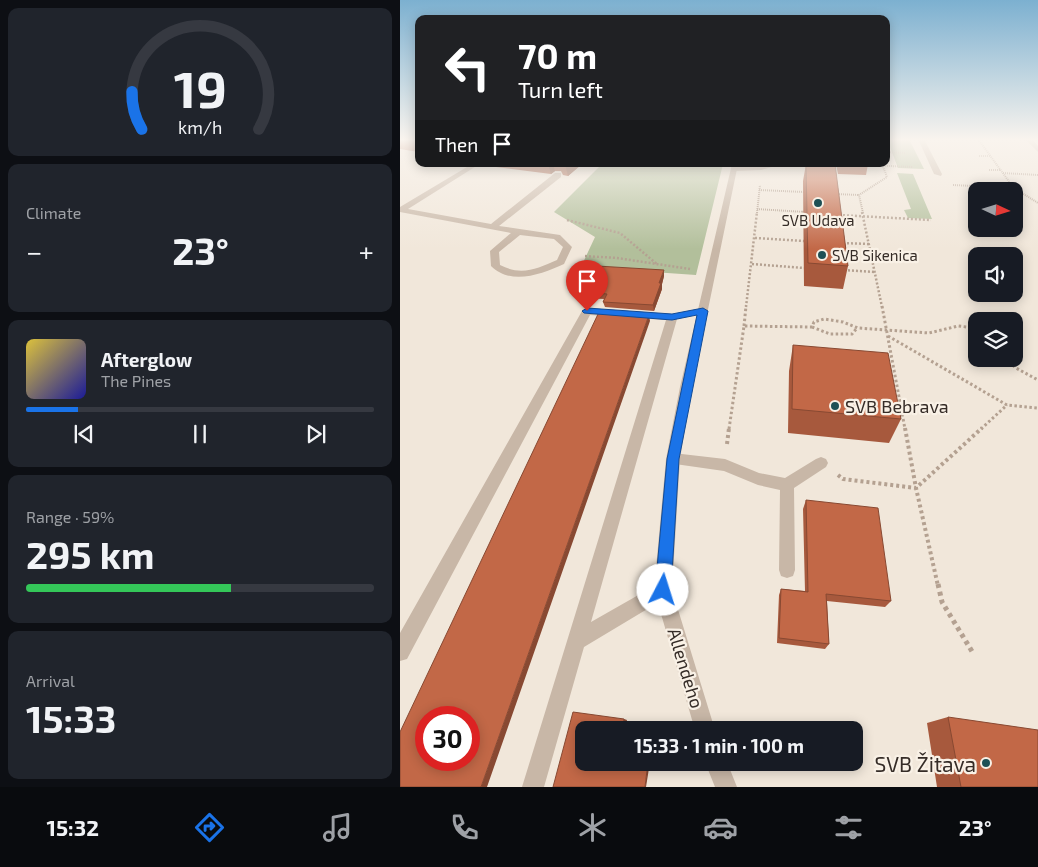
<!DOCTYPE html>
<meta charset="utf-8">
<style>
body{margin:0;font-family:"Exo 2",sans-serif;background:#20242c;color:#f1f3f6;height:100vh;display:flex;flex-direction:column;font-size:19px;white-space:nowrap}
*{box-sizing:border-box;margin:0}
p{font-size:16px;color:#9ea1a6}
.icon{flex:none;width:28px;height:28px;fill:none;stroke:currentColor;stroke-width:2;stroke-linecap:round;stroke-linejoin:round}
.map{position:relative;flex:1;overflow:hidden}
.panel{display:flex;flex-direction:column;gap:8px;padding:8px;background:#0d0f14;width:400px}
.panel>*{flex:none}
.hud{position:absolute;left:15px;top:15px;width:475px;height:152px;border-radius:10px;box-shadow:0 2px 12px #0003;background:#202124;color:#fff;overflow:hidden}
.needle{width:32px;rotate:94deg}
.tools{position:absolute;left:568px;top:182px;display:grid;gap:10px}
.tools a{display:grid;place-items:center;width:55px;height:55px;border-radius:10px;background:#171b24;box-shadow:0 2px 12px #0003;font-size:25px}
.speed{position:absolute;left:15px;top:706px;display:flex;gap:10px;font-size:25px;font-weight:700;text-align:center}
.speed>*{display:grid;place-content:center;width:65px;height:65px;border-radius:50%;background:#171b24;box-shadow:0 2px 12px #0003;line-height:1}
.speed .limit{border:8px solid #d22;background:#fff;color:#111}
.pin{position:absolute;display:grid;place-items:center;width:42px;height:42px;color:#fff;margin:-51px -21px;border-radius:50% 50% 50% 0;rotate:-45deg;box-shadow:0 0 5px #0007}
.pin .icon{rotate:45deg}
.me{position:absolute;width:55px;margin:-28px;rotate:5deg;stroke-linejoin:round;filter:drop-shadow(0 0 4px #0008)}
.turn{display:flex;align-items:center;gap:18px;height:105px;padding:0 20px;font-size:22px}
.turn .icon{width:65px;height:65px;stroke-width:2.5}
.turn b{display:block;font-size:35px;line-height:42px}
.then{display:flex;align-items:center;height:48px;padding:0 20px;background:#0003;gap:10px;font-size:19px}
.big{font-size:38px;font-weight:700;line-height:1.1}
.panel .card{flex:1;display:flex;flex-direction:column;justify-content:center;gap:8px;min-width:0;padding:0 18px;border-radius:10px;background:#20242c}
.panel .dial{align-items:center;gap:0}
.dial svg{height:130px;overflow:visible;fill:none;stroke:#363941;stroke-width:7;stroke-linecap:round;text-anchor:middle}
.dial text{fill:#f1f3f6;stroke:none}
.song{display:flex;align-items:center;gap:15px}
.cover{width:60px;height:60px;border-radius:8px;background:linear-gradient(135deg,hsl(50 70% 55%),hsl(240 70% 35%))}
.played{height:5px;border-radius:2px;background:linear-gradient(90deg,#1a73e8 15%,#363941 15%)}
.keys{display:flex;justify-content:space-around;direction:ltr}
.heat{display:flex;justify-content:space-between;align-items:center;font-size:28px;direction:ltr}
.charge{height:8px;border-radius:4px;background:linear-gradient(90deg,#34c759 59%,#363941 0)}
.trip{position:absolute;left:175px;top:721px;width:288px;height:50px;border-radius:10px;background:#171b24;box-shadow:0 2px 12px #0003;font-weight:700;line-height:50px;text-align:center}
.dock{display:flex;height:80px;justify-content:space-around;align-items:center;background:#090b0e;color:#9ea1a6}
.dock .icon{width:35px;height:35px}
.dock .active{color:#1a73e8}
.dock b{font-size:22px;color:#f1f3f6}
main{display:flex;flex:1;min-height:0}
.map>svg:first-child{display:block}
.green{fill:#b2bf9b}
.lines{fill:none;stroke-linecap:round;stroke-linejoin:round}
.path-far4{stroke:#b4a191;stroke-width:2;stroke-dasharray:1 1;stroke-linecap:butt}
.path-far3{stroke:#b4a191;stroke-width:2.5;stroke-dasharray:2 2;stroke-linecap:butt}
.path-far2{stroke:#b4a191;stroke-width:3;stroke-dasharray:2.5 2.5;stroke-linecap:butt}
.path-far1{stroke:#b4a191;stroke-width:4;stroke-dasharray:3 3;stroke-linecap:butt}
.path{stroke:#b4a191;stroke-width:5;stroke-dasharray:4 4;stroke-linecap:butt}
.service{fill:#c8b7a7;fill-rule:evenodd}
.minor{fill:#c8b7a7;fill-rule:evenodd}
.wall{fill:#a7593d}
.shaded-wall{fill:#884932}
.building{fill:#c26847;stroke:#884932;fill-rule:evenodd}
.route{fill:#1a73e8;stroke:#114b97}
.poi-dot{fill:#1e5055;stroke:#f9f1e6;stroke-width:2}
.labels{text-anchor:middle;dominant-baseline:central;stroke-width:4.5;stroke-linejoin:round;paint-order:stroke}
.far-poi-label{font-size:15px;fill:#352c27;stroke:#f9f1e6}
.poi-label{font-size:18px;fill:#352c27;stroke:#f9f1e6;text-anchor:start}
.street-label{font-size:18px;fill:#352c27;stroke:#f9f1e6}
.near-poi-label{font-size:21px;fill:#352c27;stroke:#f9f1e6;text-anchor:end}
</style>
<main>
<section class="panel">
<div class="card dial"><svg viewBox="0 0 100 80">
<path d="M14 69A42 42 0 1 1 86 69"/>
<path d="M14 69A42 42 0 0 1 8 46" stroke="#1a73e8"/>
<text x="50" y="56" font-size="32" font-weight="700">19</text>
<text x="50" y="72" font-size="11">km/h</text>
</svg></div>
<div class="card"><p>Climate</p>
<div class="heat"><a>−</a><b class="big">23°</b><a>+</a></div>
</div>
<div class="card">
<div class="song"><i class="cover"></i><div><b>Afterglow</b><p>The Pines</p></div></div>
<div class="played"></div>
<div class="keys"><svg class="icon" aria-label="previous" viewBox="0 0 24 24"><path d="M18 5L8 12l10 7zM5 5v14"/></svg><svg class="icon" aria-label="pause" viewBox="0 0 24 24"><path d="M8 5v14M16 5v14"/></svg><svg class="icon" aria-label="next" viewBox="0 0 24 24"><path d="M6 5l10 7-10 7zM19 5v14"/></svg></div>
</div>
<div class="card"><p>Range · 59%</p><b class="big">295 km</b><div class="charge"></div></div>
<div class="card"><p>Arrival</p><b class="big">15:33</b></div>
</section>
<div class="map">
<svg width="638" height="787" viewBox="0 0 638 787">
<rect width="100%" height="100%" fill="#f1e7da"/>
<path class="green" d="M487,139H509L524,169L498,168Z
M202,164H323L296,275L181,267L195,237L154,212Z
M497,173L513,174L532,219L508,218L504,210L511,209Z"/>
<g class="lines">
<path class="path-far4" d="M578,139L613,187
M486,152L506,153
M579,156H590
M465,165L513,167
M589,170H601
M603,173L638,175
M553,185L614,188L638,203
M359,190L404,192
M435,194L459,195
M357,209L404,212
M357,213L360,185
M463,213L459,195L487,177L482,164"/>
<path class="path-far3" d="M402,212H404
M462,212L482,307
M439,215L531,220
M167,220L220,233L258,265
M355,238L404,241
M443,243L469,244
M185,256L217,258L290,269
M352,264L404,268
M444,270L474,272
M346,307L357,212"/>
<path class="path-far2" d="M482,306L505,429
M344,326L346,306
M412,327L430,334H452L457,328
M488,336L607,405L638,408
M605,359L616,368L638,380
M329,429L344,326L412,327L414,322L424,319L443,322L458,328L529,333L558,326L576,328
M581,429L607,405"/>
<path class="path-far1" d="M505,428L516,488L538,586
M327,444L329,428
M438,475L443,479L516,488L582,428"/>
<path class="path" d="M538,584L542,602L573,653"/>
<path class="service" d="M518,139H524L542,174L541,176L534,174Z
M625,139H632L638,146V152Z
M72,164L78,165L8,209L91,224L155,173H161V177L99,226L160,235L172,247L164,264C142,274 111,286 91,266L90,251L111,233L0,212V207ZM120,235L154,239L163,247L157,260C137,269 121,276 100,265L99,252Z
M371,164H382L361,170L334,171L331,169L334,167Z
M187,308L272,314L303,308L308,311L307,313L277,319L191,622L263,581L269,584L272,590L269,596L184,647L144,787H122L266,320L190,315L7,659L0,661V633L182,311Z
M273,453L325,459L359,473L385,478L416,459L421,457L426,459L428,463L426,467L394,488L395,570L393,576L387,578L381,576L379,570L380,490L358,485L324,471L268,463L266,459L268,455Z"/>
<path class="minor" d="M332,164H338L292,387L280,459L272,590L315,730H295L254,590L266,459L280,387Z
M305,762H327L337,787H315Z"/>
</g>
<path class="wall" d="M0,139H19V152L0,149Z
M79,164H182L168,176L163,175L161,171H155L151,174L80,165Z
M406,164H435L448,266L443,289L404,286L403,181Z
M436,164H468L466,175L438,174Z
M264,276L262,284V289L254,311L205,307L203,302L204,299L185,298L183,292Z
M393,345L501,419L489,443L388,433L389,371Z
M406,500L491,601L485,607L427,601L429,644L425,649L377,643L379,595L381,589L405,591L403,509Z
M548,717L638,787H537L527,723Z"/>
<path class="shaded-wall" d="M148,164H153L155,171L151,174Z
M165,164H182L168,176Z
M264,270V276L262,284V289L254,311L253,305L259,283Z
M249,315L250,321L87,787H81Z
M224,719L227,720L225,730H222Z
M248,762H250L246,787H245Z"/>
<path class="building" d="M406,164H435L448,266L408,263Z
M197,266L264,270L259,283H261L253,305L203,302L207,294L183,292Z
M199,312L249,315L81,787H0V732ZM26,718H69V760H26Z
M393,345L488,353L501,419L392,409Z
M406,500L478,508L491,601L426,594L429,644L379,638L381,589L408,592Z
M173,712L224,719L222,730H184V762H248L245,787H153Z
M548,717L638,730V787H561Z"/>
<linearGradient id="sky" x2="0" y2="1"><stop stop-color="#7cb0d0"/><stop offset="0.56" stop-color="#f9f4ee"/><stop offset="1" stop-color="#f9f4ee" stop-opacity="0"/></linearGradient>
<rect width="638" height="249" fill="url(#sky)"/>
<path class="route" d="M187,308L272,314L303,308L308,311L279,459L271,590L268,596L263,598L257,596L255,590L267,459L297,315L272,320L184,313L182,311Z"/>
<g class="poi-dot">
<circle cx="418" cy="203" r="5"/>
<circle cx="422" cy="255" r="5"/>
<circle cx="435" cy="406" r="5"/>
<circle cx="586" cy="763" r="5"/>
</g>
<g class="labels">
<g class="far-poi-label">
<text x="418" y="220">SVB Udava</text>
<text x="432" y="255" text-anchor="start">SVB Sikenica</text>
</g>
<g class="poi-label">
<text x="445" y="406">SVB Bebrava</text>
</g>
<g class="street-label">
<text transform="translate(286 668) rotate(73)">Allendeho</text>
</g>
<g class="near-poi-label">
<text x="576" y="763">SVB Žitava</text>
</g>
</g>
</svg>
<div class="tools">
<a><svg class="needle" viewBox="-14 -14 28 28"><path d="M0-13l5 13h-10z" fill="#e53935"/><path d="M0 13l5-13h-10z" fill="#9ea1a6"/></svg></a>
<a><svg class="icon" aria-label="sound" viewBox="0 0 24 24"><path d="M4 9h4l5-4v14l-5-4H4zM17 9q2 3 0 6"/></svg></a>
<a><svg class="icon" aria-label="layers" viewBox="0 0 24 24"><path d="M12 4l9 5-9 5-9-5zM3 14l9 5 9-5"/></svg></a>
</div>
<div class="speed"><div class="limit">30</div></div>
<div class="pin" style="left:187px;top:311px;background:#d93025"><svg class="icon" aria-label="arrive" viewBox="0 0 24 24"><path d="M6 21V4h12l-3 4 3 4H6"/></svg></div>
<svg class="me" style="left:263px;top:590px" viewBox="-20 -20 40 40"><circle r="19" fill="#fff"/><path d="M0-13L10 11 0 6-10 11z" fill="#1a73e8"/></svg>
<div class="trip">15:33 · 1 min · 100 m</div>
<div class="hud">
<div class="turn"><svg class="icon" aria-label="left" viewBox="0 0 24 24"><path d="M17 20v-9H6M10 6l-5 5 5 5"/></svg><div><b>70 m</b>Turn left</div></div>
<div class="then">Then<svg class="icon" aria-label="arrive" viewBox="0 0 24 24"><path d="M6 21V4h12l-3 4 3 4H6"/></svg></div>
</div>
</div>
</main>
<nav class="dock">
<b>15:32</b>
<svg class="icon active" aria-label="directions" viewBox="0 0 24 24"><path d="M12 3l9 9-9 9-9-9zM9 14v-3h6M13 9l2 2-2 2"/></svg>
<svg class="icon" aria-label="music" viewBox="0 0 24 24"><path d="M9 18V5l10-2v13"/><circle cx="6" cy="18" r="3"/><circle cx="16" cy="16" r="3"/></svg>
<svg class="icon" aria-label="phone" viewBox="0 0 24 24"><path d="M5 4h4l2 5-3 2q2 4 5 5l2-3 5 2v4C11 20 4 13 5 4z"/></svg>
<svg class="icon" aria-label="climate" viewBox="0 0 24 24"><path d="M12 3v18M4 7l16 10M4 17L20 7"/></svg>
<svg class="icon" aria-label="car" viewBox="0 0 24 24"><path d="M5 17H2v-5l4-1 3-4h7l3 4 3 1v5h-3M9 17h6M6 11h13"/><circle cx="7" cy="17" r="2"/><circle cx="17" cy="17" r="2"/></svg>
<svg class="icon" aria-label="filters" viewBox="0 0 24 24"><path d="M4 7h16M4 17h16"/><circle cx="9" cy="7" r="2"/><circle cx="15" cy="17" r="2"/></svg>
<b>23°</b>
</nav>
